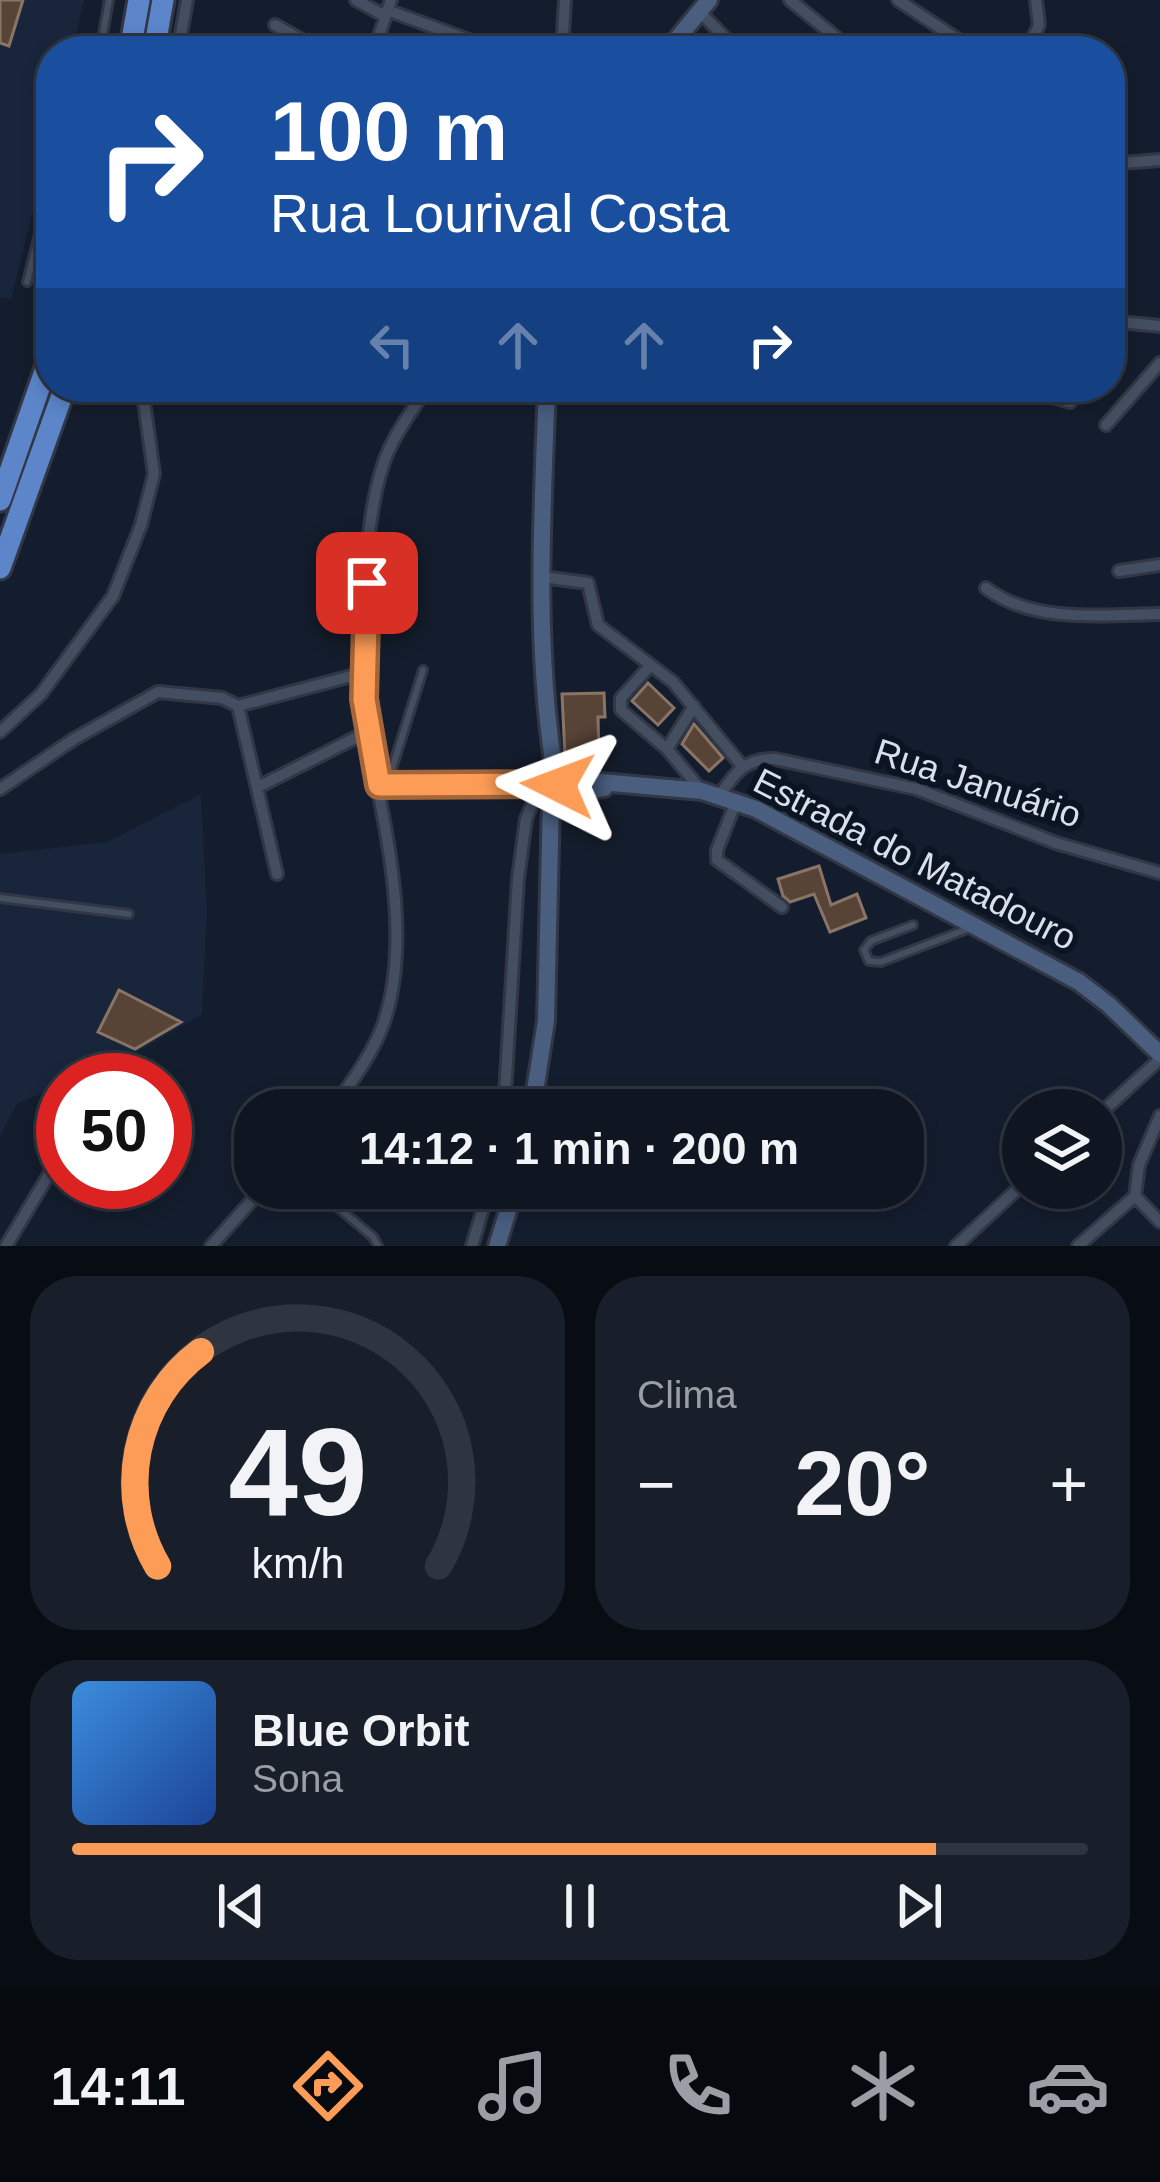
<!DOCTYPE html>
<html lang="pt">
<meta charset="utf-8">
<style>
body{margin:0;font-family:Helvetica,sans-serif;background:#181f2a;color:#f1f3f6;height:100vh;display:flex;flex-direction:column;font-size:45px;white-space:nowrap}
*{box-sizing:border-box;margin:0}
p{font-size:39px;color:#9b9fa5}
.icon{flex:none;width:66px;height:66px;fill:none;stroke:currentColor;stroke-width:2;stroke-linecap:round;stroke-linejoin:round}
.map{position:relative;height:1246px;overflow:hidden}
.details{display:flex;flex-direction:column;gap:30px;padding:30px;background:#080c13;flex:1}
.details>*{flex:none}
.guide{position:absolute;left:36px;top:36px;width:1089px;height:366px;border-radius:48px;box-shadow:0 6px 18px #0003,0 0 0 3px #2f3540;background:#1a4fa0;color:#fff;overflow:hidden}
.controls{position:absolute;left:1002px;top:1089px;display:grid;gap:24px}
.controls a{display:grid;place-items:center;width:120px;height:120px;border-radius:50%;background:#0f1622;box-shadow:0 6px 18px #0003,0 0 0 3px #2f3540;font-size:60px}
.speed{position:absolute;left:36px;top:1053px;display:flex;gap:24px;font-size:60px;font-weight:700;text-align:center}
.speed>*{display:grid;place-content:center;width:156px;height:156px;border-radius:50%;background:#0f1622;box-shadow:0 6px 18px #0003,0 0 0 3px #2f3540;line-height:1}
.speed .limit{border:18px solid #d22;background:#fff;color:#111}
.pin{position:absolute;display:grid;place-items:center;width:102px;height:102px;color:#fff;margin:-51px;border-radius:24px;box-shadow:0 6px 18px #0006}
.me{position:absolute;width:132px;margin:-66px;rotate:273deg;stroke-linejoin:round;filter:drop-shadow(0 0 9px #0008)}
.turn{display:flex;align-items:center;gap:42px;height:252px;padding:0 36px;font-size:54px}
.turn .icon{width:156px;height:156px;stroke-width:2.5}
.turn b{display:block;font-size:84px;line-height:102px}
.lanes{display:flex;align-items:center;height:114px;padding:0 36px;background:#0003;justify-content:center;gap:60px;direction:ltr}
.lanes .off{opacity:.35}
.big{font-size:90px;font-weight:600;line-height:1.1}
.details .tile{flex:1;display:flex;flex-direction:column;justify-content:center;gap:18px;min-width:0;padding:0 42px;border-radius:48px;background:#181f2a}
.details .dial{align-items:center;gap:0}
.dial svg{height:312px;overflow:visible;fill:none;stroke:#2f3540;stroke-width:7;stroke-linecap:round;text-anchor:middle}
.dial text{fill:#f1f3f6;stroke:none}
.song{display:flex;align-items:center;gap:36px}
.cover{width:144px;height:144px;border-radius:18px;background:linear-gradient(135deg,hsl(210 70% 55%),hsl(220 70% 35%))}
.played{height:12px;border-radius:6px;background:linear-gradient(90deg,#fd9c56 85%,#2f3540 85%)}
.keys{display:flex;justify-content:space-around;direction:ltr}
.heat{display:flex;justify-content:space-between;align-items:center;font-size:66px;direction:ltr}
.details .tiles{flex:1;display:grid;gap:30px;grid-template-columns:1fr 1fr}
.tile:last-child{grid-column:span 2}
.trip{position:absolute;left:234px;top:1089px;width:690px;height:120px;border-radius:48px;background:#0f1622;box-shadow:0 6px 18px #0003,0 0 0 3px #2f3540;font-weight:600;line-height:120px;text-align:center}
.dock{display:flex;height:192px;justify-content:space-around;align-items:center;background:#06090e;color:#9b9fa5}
.dock .icon{width:84px;height:84px}
.dock .selected{color:#fd9c56}
.dock b{font-size:54px;color:#f1f3f6}
.map>svg:first-child{display:block}
.built{fill:#18253b}
.building{fill:#584437;stroke:#8a7466;stroke-width:3}
.lines{fill:none;stroke-linecap:round;stroke-linejoin:round}
.lane-casing{stroke:#313744;stroke-width:12}
.street-casing{stroke:#313744;stroke-width:16}
.secondary-casing{stroke:#313744;stroke-width:22}
.highway-casing{stroke:#313744;stroke-width:27}
.lane{stroke:#434e61;stroke-width:6}
.street{stroke:#434e61;stroke-width:10}
.secondary{stroke:#4a5e80;stroke-width:16}
.highway{stroke:#5c85ca;stroke-width:21}
.route-casing{stroke:#a46538;stroke-width:30}
.route{stroke:#fd9c56;stroke-width:21}
.labels{text-anchor:middle;dominant-baseline:central;stroke-width:12;stroke-linejoin:round;paint-order:stroke}
.street-label{font-size:36px;fill:#d9e0ec;stroke:#0b1423}
</style>
<div class="map">
<svg width="1160" height="1246" viewBox="0 0 1160 1246">
<rect width="100%" height="100%" fill="#141d2d"/>
<path class="built" d="M0,0H84L72,51H51V139L11,299L0,297Z
M201,794L207,913L202,1014L139,1051L73,1080H63V1084L17,1104L0,1136V854L107,842Z"/>
<path class="building" d="M0,0H23L9,46L0,43Z
M648,683L674,708L658,725L632,701Z
M604,693L605,717H598L599,755L565,756L562,694Z
M694,724L723,758L709,771L682,744Z
M819,866L831,905L857,894L866,918L830,932L814,894L790,902L783,896L778,879Z
M119,990L181,1022L135,1049L98,1032Z"/>
<g class="lines">
<g class="lane-casing">
<path id="lane" d="M100,51L109,0
M27,282L43,219
M387,785L423,670
M0,898L129,914
M913,925L871,941L864,950L869,961L881,962L970,928
M315,1188L373,1237L378,1246"/>
</g>
<g class="street-casing">
<path id="street" d="M356,0L385,16
M790,0L853,51
M898,0L975,51
M387,10L499,51
M699,11L738,51
M275,25L322,51
M178,51L187,0
M374,51L391,0
M562,51L565,0
M1027,51L1039,25L1036,0
M1110,164L1160,160
M1110,321L1160,326
M806,387L814,390L827,387
M1019,387L1070,402L1081,387
M1106,425L1160,363
M1119,571L1160,565
M542,577L588,583L598,625L673,682L742,766
M986,588C1033,624 1104,615 1160,614
M650,666L621,698V710L667,749
M238,706L277,874
M238,706L363,673
M694,706L667,749L701,790
M0,732L41,694L113,596L141,525L154,474L142,387
M379,785L535,784
M258,787L367,732
M0,789L74,739L158,692L222,698L238,706
M720,795C735,772 746,758 775,759L917,789L1056,843L1160,873
M736,802L717,850V860L782,907
M332,1110C351,1082 371,1057 383,1025C414,937 384,825 368,737C356,675 363,525 383,465C392,437 411,412 428,387
M504,1110L518,879L526,819L537,793
M1101,1113L1160,1059
M1160,1116L1139,1165L1135,1196L1160,1222
M6,1246L60,1156
M211,1246L263,1188
M472,1246L489,1188
M956,1246L1023,1184
M1078,1246L1135,1196"/>
</g>
<g class="secondary-casing">
<path id="secondary" d="M667,51L709,0
M547,387C542,517 534,651 556,780
M535 787a11 11 0 1 1 22 0a11 11 0 1 1-22 0Z
M557,782L578,780L702,791L756,809L1079,982L1109,1005L1160,1054
M552,796L604,788
M532,1110L546,1021L551,797
M497,1246L515,1188"/>
</g>
<g class="highway-casing">
<path id="highway" d="M130,51L139,0
M154,51L163,0
M0,500L51,354
M0,568L65,387"/>
</g>
<use href="#lane" class="lane"/>
<use href="#street" class="street"/>
<use href="#secondary" class="secondary"/>
<use href="#highway" class="highway"/>
</g>
<g class="lines">
<g class="route-casing">
<path id="route" d="M367,583L364,699L379,785L535,784L547,775L558,785"/>
</g>
<use href="#route" class="route"/>
</g>
<g class="labels">
<g class="street-label">
<text transform="translate(978 783) rotate(18)">Rua Januário</text>
<text transform="translate(915 859) rotate(27)">Estrada do Matadouro</text>
</g>
</g>
</svg>
<div class="controls">
<a><svg class="icon" aria-label="layers" viewBox="0 0 24 24"><path d="M12 4l9 5-9 5-9-5zM3 14l9 5 9-5"/></svg></a>
</div>
<div class="speed"><div class="limit">50</div></div>
<div class="pin" style="left:367px;top:583px;background:#d93025"><svg class="icon" aria-label="arrive" viewBox="0 0 24 24"><path d="M6 21V4h12l-3 4 3 4H6"/></svg></div>
<svg class="me" style="left:558px;top:785px" viewBox="-20 -20 40 40"><path d="M0-17L14 15 0 8-14 15z" fill="#fd9c56" stroke="#fff" stroke-width="4"/></svg>
<div class="trip">14:12 · 1 min · 200 m</div>
<div class="guide">
<div class="turn"><svg class="icon" aria-label="right" viewBox="0 0 24 24"><path d="M7 20v-9h11M14 6l5 5-5 5"/></svg><div><b>100 m</b>Rua Lourival Costa</div></div>
<div class="lanes"><svg class="icon off" aria-label="left" viewBox="0 0 24 24"><path d="M17 20v-9H6M10 6l-5 5 5 5"/></svg><svg class="icon off" aria-label="ahead" viewBox="0 0 24 24"><path d="M12 20V5M6 11l6-6 6 6"/></svg><svg class="icon off" aria-label="ahead" viewBox="0 0 24 24"><path d="M12 20V5M6 11l6-6 6 6"/></svg><svg class="icon" aria-label="right" viewBox="0 0 24 24"><path d="M7 20v-9h11M14 6l5 5-5 5"/></svg></div>
</div>
</div>
<section class="details">
<div class="tiles">
<div class="tile dial"><svg viewBox="0 0 100 80">
<path d="M14 69A42 42 0 1 1 86 69"/>
<path d="M14 69A42 42 0 0 1 25 14" stroke="#fd9c56"/>
<text x="50" y="56" font-size="32" font-weight="700">49</text>
<text x="50" y="72" font-size="11">km/h</text>
</svg></div>
<div class="tile"><p>Clima</p>
<div class="heat"><a>−</a><b class="big">20°</b><a>+</a></div>
</div>
<div class="tile">
<div class="song"><i class="cover"></i><div><b>Blue Orbit</b><p>Sona</p></div></div>
<div class="played"></div>
<div class="keys"><svg class="icon" aria-label="previous" viewBox="0 0 24 24"><path d="M18 5L8 12l10 7zM5 5v14"/></svg><svg class="icon" aria-label="pause" viewBox="0 0 24 24"><path d="M8 5v14M16 5v14"/></svg><svg class="icon" aria-label="next" viewBox="0 0 24 24"><path d="M6 5l10 7-10 7zM19 5v14"/></svg></div>
</div>
</div>
</section>
<nav class="dock">
<b>14:11</b>
<svg class="icon selected" aria-label="directions" viewBox="0 0 24 24"><path d="M12 3l9 9-9 9-9-9zM9 14v-3h6M13 9l2 2-2 2"/></svg>
<svg class="icon" aria-label="music" viewBox="0 0 24 24"><path d="M9 18V5l10-2v13"/><circle cx="6" cy="18" r="3"/><circle cx="16" cy="16" r="3"/></svg>
<svg class="icon" aria-label="phone" viewBox="0 0 24 24"><path d="M5 4h4l2 5-3 2q2 4 5 5l2-3 5 2v4C11 20 4 13 5 4z"/></svg>
<svg class="icon" aria-label="climate" viewBox="0 0 24 24"><path d="M12 3v18M4 7l16 10M4 17L20 7"/></svg>
<svg class="icon" aria-label="car" viewBox="0 0 24 24"><path d="M5 17H2v-5l4-1 3-4h7l3 4 3 1v5h-3M9 17h6M6 11h13"/><circle cx="7" cy="17" r="2"/><circle cx="17" cy="17" r="2"/></svg>
</nav>
